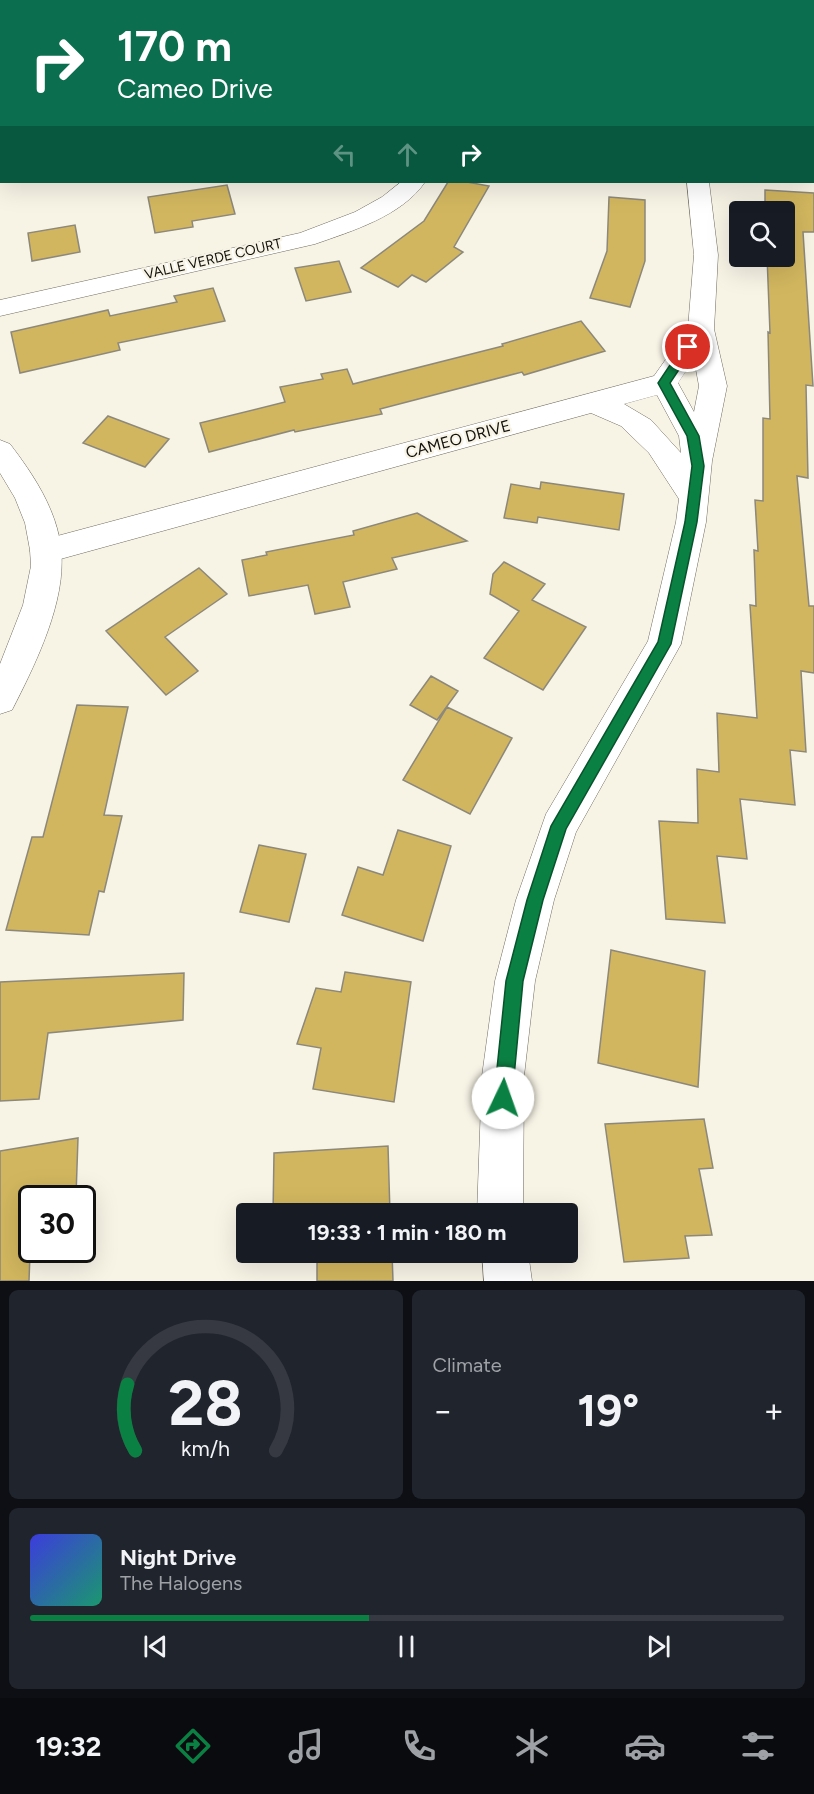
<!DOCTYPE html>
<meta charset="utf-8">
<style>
body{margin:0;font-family:Figtree,sans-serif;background:#20242c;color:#f1f3f6;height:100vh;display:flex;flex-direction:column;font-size:22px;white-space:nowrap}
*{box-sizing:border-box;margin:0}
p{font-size:20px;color:#9ea1a6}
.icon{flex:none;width:33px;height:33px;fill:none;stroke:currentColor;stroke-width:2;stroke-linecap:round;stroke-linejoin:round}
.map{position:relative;height:1281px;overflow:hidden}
.details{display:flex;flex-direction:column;gap:9px;padding:9px;background:#0d0f14;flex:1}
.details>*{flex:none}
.banner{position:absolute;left:0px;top:0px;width:814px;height:183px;box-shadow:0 6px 24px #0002;background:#0b6e4f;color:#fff;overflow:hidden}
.controls{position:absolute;left:729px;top:201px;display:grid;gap:12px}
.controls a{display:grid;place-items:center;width:66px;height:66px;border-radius:6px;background:#171b24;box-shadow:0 6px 24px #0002;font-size:30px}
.speed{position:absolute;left:18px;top:1185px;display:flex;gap:12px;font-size:30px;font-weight:700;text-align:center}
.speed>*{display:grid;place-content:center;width:78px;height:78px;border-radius:50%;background:#171b24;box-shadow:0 6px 24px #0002;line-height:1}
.speed .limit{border:3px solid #111;border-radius:9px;background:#fff;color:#111}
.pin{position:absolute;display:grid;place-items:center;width:51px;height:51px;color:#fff;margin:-26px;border:3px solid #fff;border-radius:50%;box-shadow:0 2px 6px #0007}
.me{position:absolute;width:66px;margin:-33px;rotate:3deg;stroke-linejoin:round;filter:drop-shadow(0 0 4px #0008)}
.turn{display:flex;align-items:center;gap:21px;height:126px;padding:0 18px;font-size:27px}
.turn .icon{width:78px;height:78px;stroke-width:2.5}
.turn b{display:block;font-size:42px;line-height:51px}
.lanes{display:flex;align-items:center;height:57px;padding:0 18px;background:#0003;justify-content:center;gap:30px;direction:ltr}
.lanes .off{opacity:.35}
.big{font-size:45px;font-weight:700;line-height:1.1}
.details .tile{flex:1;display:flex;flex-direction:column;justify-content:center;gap:9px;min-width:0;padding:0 21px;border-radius:9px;background:#20242c}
.details .dial{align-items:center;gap:0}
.dial svg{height:156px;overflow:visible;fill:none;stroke:#363941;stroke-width:7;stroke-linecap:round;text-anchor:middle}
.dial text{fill:#f1f3f6;stroke:none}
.song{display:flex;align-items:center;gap:18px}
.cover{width:72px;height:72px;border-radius:9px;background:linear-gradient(135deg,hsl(240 70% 55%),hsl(160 70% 35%))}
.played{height:6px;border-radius:3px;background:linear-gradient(90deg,#0b8043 45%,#363941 45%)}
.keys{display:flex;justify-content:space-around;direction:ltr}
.heat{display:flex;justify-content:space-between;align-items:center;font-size:33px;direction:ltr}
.details .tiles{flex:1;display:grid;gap:9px;grid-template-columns:1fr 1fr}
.tile:last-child{grid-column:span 2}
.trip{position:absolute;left:236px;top:1203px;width:342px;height:60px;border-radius:6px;background:#171b24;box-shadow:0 6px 24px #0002;font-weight:700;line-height:60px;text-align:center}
.tab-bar{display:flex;height:96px;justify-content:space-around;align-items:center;background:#090b0e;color:#9ea1a6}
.tab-bar .icon{width:42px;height:42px}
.tab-bar .selected{color:#0b8043}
.tab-bar b{font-size:27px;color:#f1f3f6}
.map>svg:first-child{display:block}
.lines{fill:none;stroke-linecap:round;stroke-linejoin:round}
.stream{fill:#a9e4fa;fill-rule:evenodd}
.building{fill:#d2b65f;stroke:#8c887b;stroke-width:1.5}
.service-casing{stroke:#6f6c60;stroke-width:2}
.minor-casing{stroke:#6f6c60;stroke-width:1}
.tertiary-casing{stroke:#6f6c60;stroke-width:1}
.service{fill:#fff;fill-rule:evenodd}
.minor{fill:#fff;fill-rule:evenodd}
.tertiary{fill:#fff;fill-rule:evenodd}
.route{fill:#0b8043;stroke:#07532c;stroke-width:1.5}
.labels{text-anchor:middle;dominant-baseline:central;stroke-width:4.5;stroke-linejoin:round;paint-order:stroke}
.far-street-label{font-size:14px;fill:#13110d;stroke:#f7f3e5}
.street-label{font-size:16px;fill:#13110d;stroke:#f7f3e5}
</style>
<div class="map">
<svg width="814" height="1281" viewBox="0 0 814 1281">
<rect width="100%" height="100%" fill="#f7f3e5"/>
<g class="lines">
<path class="stream" d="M810,0L809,2H800Z
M813,21H814V26H813Z"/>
</g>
<path class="building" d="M448,182H467L489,186L454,247L463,252L426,282L412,275L398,287L361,268L424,221Z
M227,185L235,214L192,221L193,227L155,233L148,197Z
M765,190L814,193V232H803L813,386L806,385L808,478L797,476L809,606H814V673L801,671L806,752L790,750L795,805L740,799L747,859L717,856L725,923L666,919L659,821L698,823L697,769L719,772L717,713L757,718L750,605L756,606L754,550L758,551L755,500L763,501V418L770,419L768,332L770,333L767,256H784V212H765Z
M609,197L645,200V261L630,307L590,298L607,251Z
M75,225L80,252L32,261L28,233Z
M339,261L351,292L306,301L295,268Z
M213,288L225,321L118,343L120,350L20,373L11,332L108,310L110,316L177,302L174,296Z
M581,321L605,351L524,375L522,372L380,409L382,414L295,432L294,430L209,452L200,423L285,402L280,387L323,379L321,374L347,369L353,384L503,346L502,344Z
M108,416L169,439L145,467L83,443Z
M541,482L624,494L619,530L538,517L537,523L504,518L511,484L540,489Z
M417,513L467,541L392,558L397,569L343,582L350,607L315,614L308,585L249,596L242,560L267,555L266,552L354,535L353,531Z
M504,562L545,584L532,600L586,627L543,690L484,658L519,611L490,594L493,574Z
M199,568L227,594L165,637L198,671L166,695L106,631Z
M431,676L458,691L437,720L410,705Z
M77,705L128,707L104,815L122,816L104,892L99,891L89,935L6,930L32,837H43Z
M447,707L512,738L470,814L403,780Z
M398,830L451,846L423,941L342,915L358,867L383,875Z
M259,845L306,854L289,922L240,912Z
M611,950L705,971L698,1087L598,1063Z
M345,972L411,982L394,1102L313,1089L321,1048L297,1044L316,988L341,992Z
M184,973L183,1020L48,1033L39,1099L0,1101V982Z
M704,1119L713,1168L699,1169L712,1235L685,1236L689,1258L624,1262L605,1124Z
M78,1138L76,1196L32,1198L29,1281H0V1151Z
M388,1146L390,1214H273L274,1153Z
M317,1252H392L393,1281H317Z"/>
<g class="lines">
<g class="service-casing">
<path id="service" d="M0,27H2V33H0Z"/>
</g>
<g class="minor-casing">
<path id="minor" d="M569,0H589L590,2H570Z
M619,0H640L618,2Z
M813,78H814V90H813Z
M0,96H2V108H0Z
M401,182H425C402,216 352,231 315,244L0,316V300L300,233L355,212L382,197Z
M687,182H709L718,255L714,329L727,386L712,461L706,522L681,644L576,832L554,900L535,981L524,1076L523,1214H477L482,1076L495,981L516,900L546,814L648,641L676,522L679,499L649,453L621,426L591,413L46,563L35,560L30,551L35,542L46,539L654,376L688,328L694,255ZM694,359L699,386L694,412L678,383ZM657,395L679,436L681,453L651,420L624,404Z
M482,1252H528L532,1281H484Z"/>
</g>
<g class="tertiary-casing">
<path id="tertiary" d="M0,440L10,444C33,474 57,510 61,549C67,601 35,665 12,710L0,714V664L23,605L31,566L30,550L25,523L15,498L0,473Z"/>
</g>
<use href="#service" class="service"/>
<use href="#minor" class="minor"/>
<use href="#tertiary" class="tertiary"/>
</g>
<path class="route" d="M688,343L694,347L670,383L699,436L704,466L697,522L671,644L566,829L543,900L523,981L512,1098L509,1105L503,1107L497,1105L494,1098L506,981L527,900L551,826L658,642L685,522L692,466L687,436L658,383L684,344Z"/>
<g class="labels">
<g class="far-street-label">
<text transform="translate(213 259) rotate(-13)">VALLE VERDE COURT</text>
</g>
<g class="street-label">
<text transform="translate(458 439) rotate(-15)">CAMEO DRIVE</text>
</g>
</g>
</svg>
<div class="controls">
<a><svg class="icon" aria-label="search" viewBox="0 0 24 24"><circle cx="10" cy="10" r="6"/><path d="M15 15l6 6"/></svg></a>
</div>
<div class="speed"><div class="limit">30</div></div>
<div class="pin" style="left:688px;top:347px;background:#d93025"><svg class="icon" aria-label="arrive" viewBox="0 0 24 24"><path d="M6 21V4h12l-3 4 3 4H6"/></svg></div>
<svg class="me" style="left:503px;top:1098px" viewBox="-20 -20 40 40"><circle r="19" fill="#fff"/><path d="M0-13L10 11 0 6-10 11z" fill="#0b8043"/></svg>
<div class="trip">19:33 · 1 min · 180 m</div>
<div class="banner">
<div class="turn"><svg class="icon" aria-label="right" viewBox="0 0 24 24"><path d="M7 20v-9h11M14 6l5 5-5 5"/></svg><div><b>170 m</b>Cameo Drive</div></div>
<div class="lanes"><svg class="icon off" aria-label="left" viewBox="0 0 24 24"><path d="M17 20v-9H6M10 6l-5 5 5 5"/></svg><svg class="icon off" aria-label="ahead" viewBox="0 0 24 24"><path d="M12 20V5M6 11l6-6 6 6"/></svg><svg class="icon" aria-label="right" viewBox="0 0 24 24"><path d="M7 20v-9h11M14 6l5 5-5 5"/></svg></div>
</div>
</div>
<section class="details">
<div class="tiles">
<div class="tile dial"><svg viewBox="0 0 100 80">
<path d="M14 69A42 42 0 1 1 86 69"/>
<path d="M14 69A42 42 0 0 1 10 35" stroke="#0b8043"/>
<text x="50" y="56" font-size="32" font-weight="700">28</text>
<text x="50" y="72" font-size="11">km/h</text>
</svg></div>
<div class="tile"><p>Climate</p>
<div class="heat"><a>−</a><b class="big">19°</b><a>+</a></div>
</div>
<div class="tile">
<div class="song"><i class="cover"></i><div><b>Night Drive</b><p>The Halogens</p></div></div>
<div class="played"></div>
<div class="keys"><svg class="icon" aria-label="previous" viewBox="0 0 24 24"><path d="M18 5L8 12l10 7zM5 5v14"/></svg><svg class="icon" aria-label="pause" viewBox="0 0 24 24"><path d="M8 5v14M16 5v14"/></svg><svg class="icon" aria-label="next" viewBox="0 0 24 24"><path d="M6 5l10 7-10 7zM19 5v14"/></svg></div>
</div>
</div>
</section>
<nav class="tab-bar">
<b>19:32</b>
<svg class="icon selected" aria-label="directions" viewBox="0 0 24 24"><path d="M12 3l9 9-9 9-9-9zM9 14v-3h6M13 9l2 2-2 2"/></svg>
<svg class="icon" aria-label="music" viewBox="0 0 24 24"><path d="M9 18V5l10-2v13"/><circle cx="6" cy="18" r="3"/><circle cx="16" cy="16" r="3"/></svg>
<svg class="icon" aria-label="phone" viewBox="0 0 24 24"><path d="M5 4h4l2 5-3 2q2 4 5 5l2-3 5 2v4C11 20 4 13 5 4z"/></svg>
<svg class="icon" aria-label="climate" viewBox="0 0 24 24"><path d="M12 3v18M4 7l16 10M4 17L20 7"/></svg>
<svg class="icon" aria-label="car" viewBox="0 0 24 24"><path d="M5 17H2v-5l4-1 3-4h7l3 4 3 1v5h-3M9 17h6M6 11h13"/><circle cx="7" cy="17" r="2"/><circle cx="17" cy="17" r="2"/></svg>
<svg class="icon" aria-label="filters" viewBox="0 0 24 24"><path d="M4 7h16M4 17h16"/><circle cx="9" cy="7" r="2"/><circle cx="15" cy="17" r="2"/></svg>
</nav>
